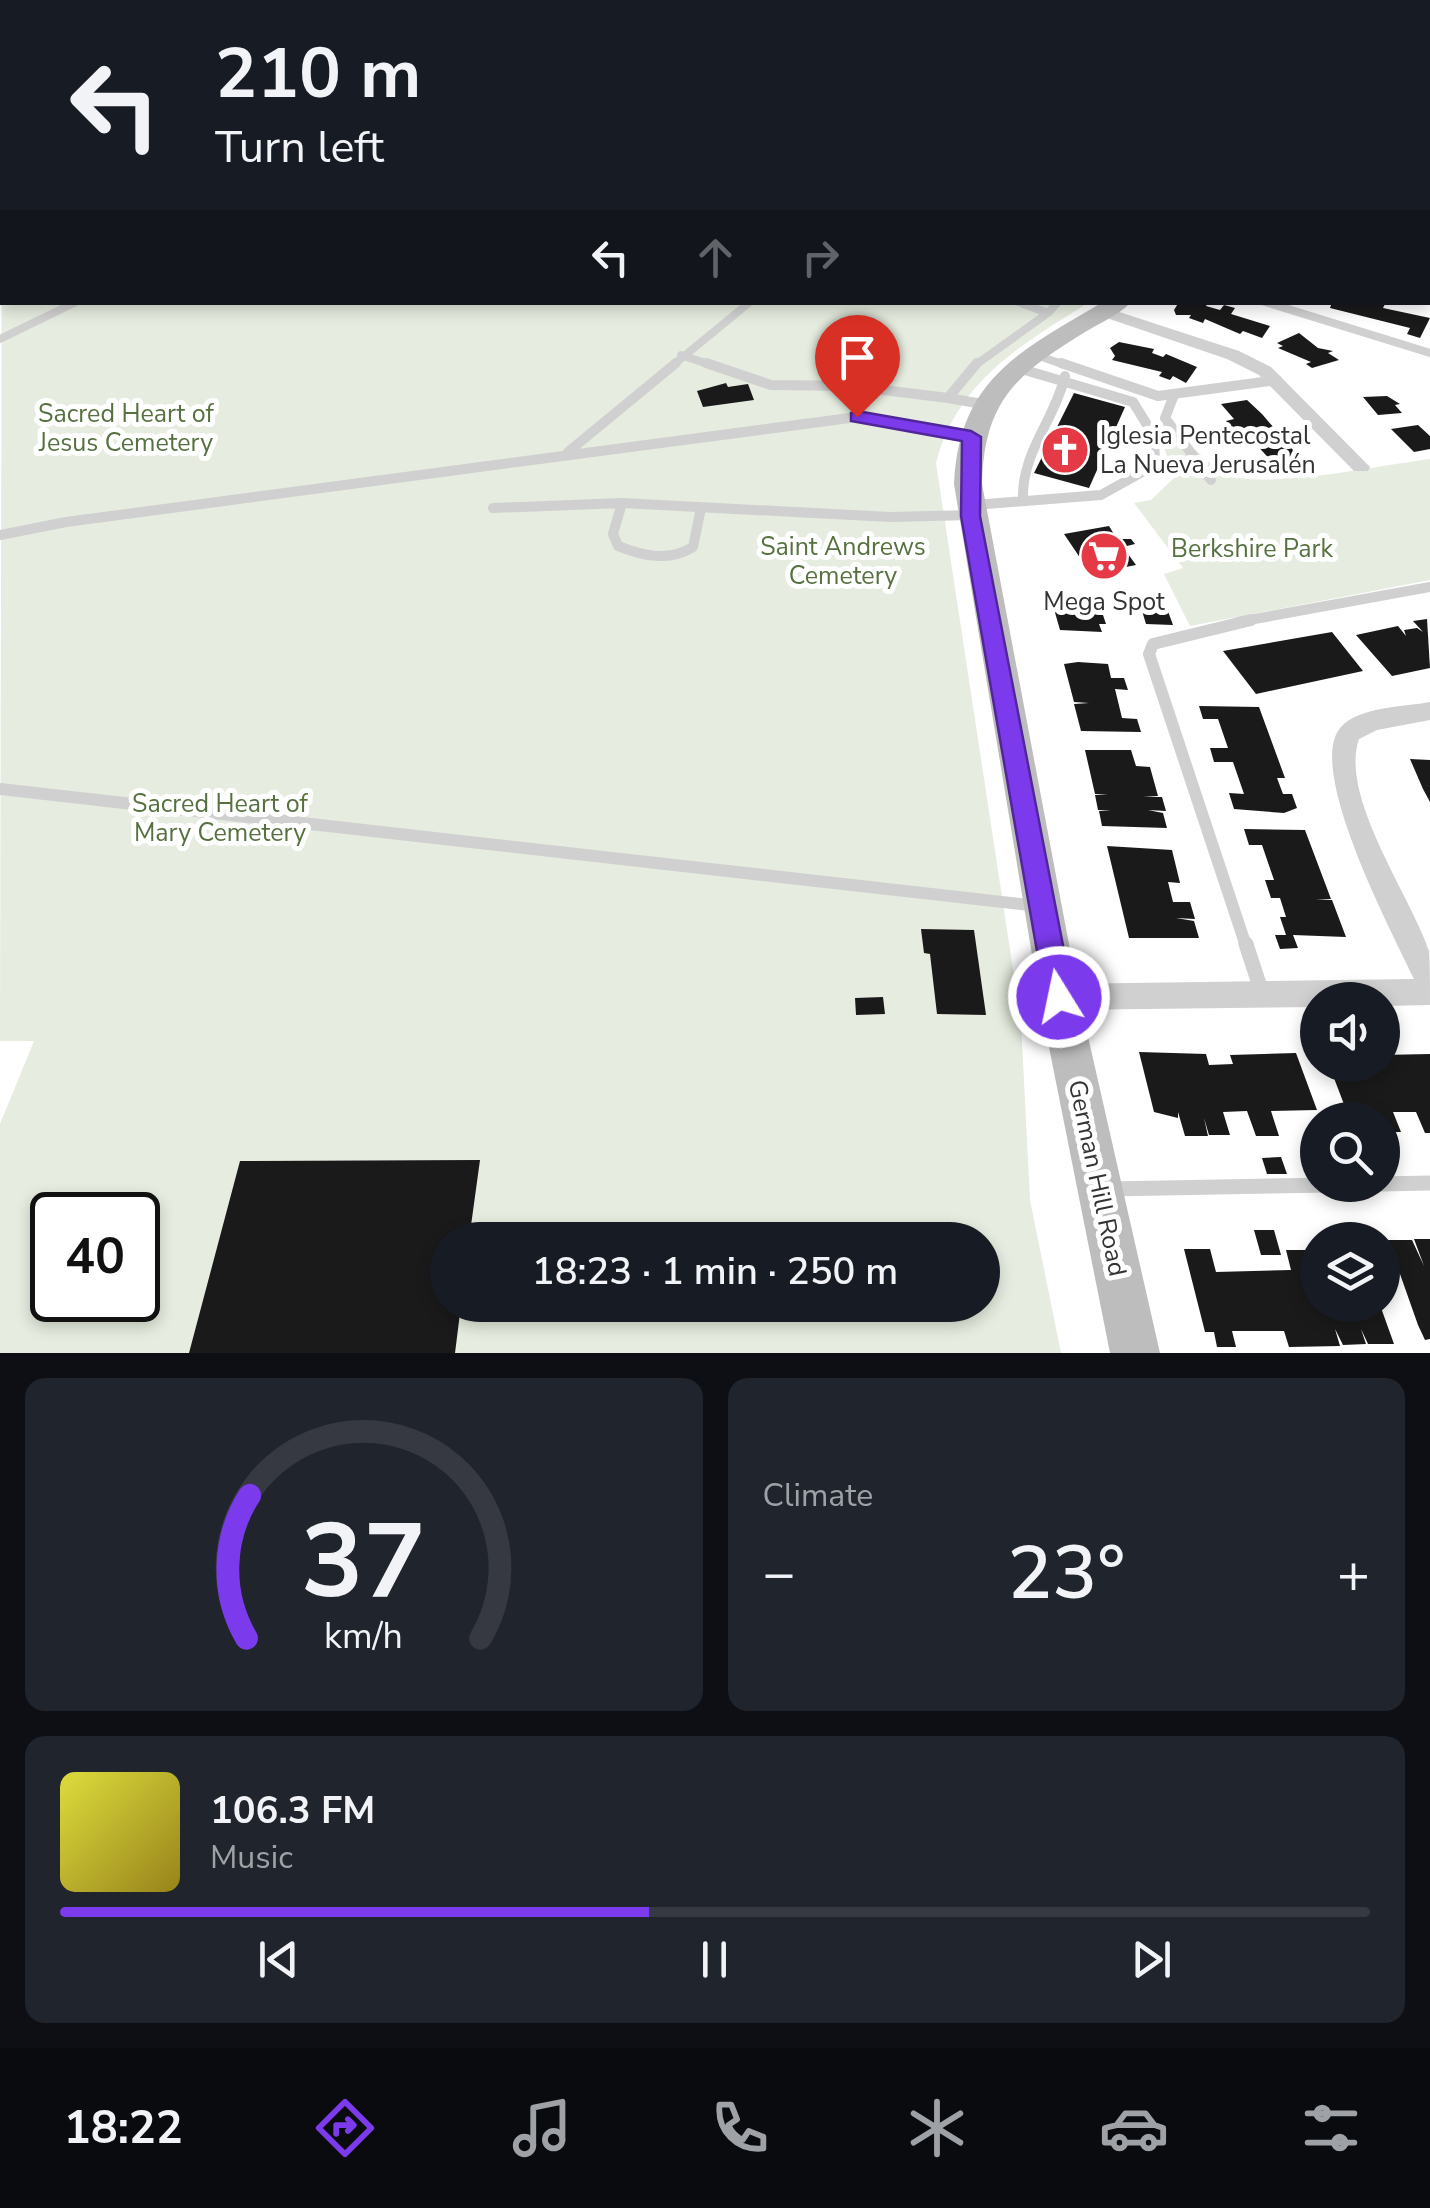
<!DOCTYPE html>
<meta charset="utf-8">
<style>
body{margin:0;font-family:"Nunito Sans",sans-serif;background:#20242c;color:#f1f3f6;height:100vh;display:flex;flex-direction:column;font-size:38px;white-space:nowrap}
*{box-sizing:border-box;margin:0}
p{font-size:32px;color:#9ea1a6}
.icon{flex:none;width:55px;height:55px;fill:none;stroke:currentColor;stroke-width:2;stroke-linecap:round;stroke-linejoin:round}
.map{position:relative;height:1353px;overflow:hidden}
.details{display:flex;flex-direction:column;gap:25px;padding:25px;background:#0d0f14;flex:1}
.details>*{flex:none}
.banner{position:absolute;left:0px;top:0px;width:1430px;height:305px;box-shadow:0 5px 15px #0003;background:#171b24;color:#f1f3f6;overflow:hidden}
.controls{position:absolute;left:1300px;top:982px;display:grid;gap:20px}
.controls a{display:grid;place-items:center;width:100px;height:100px;border-radius:50%;background:#171b24;box-shadow:0 5px 15px #0003;font-size:50px}
.speed{position:absolute;left:30px;top:1192px;display:flex;gap:20px;font-size:50px;font-weight:700;text-align:center}
.speed>*{display:grid;place-content:center;width:130px;height:130px;border-radius:50%;background:#171b24;box-shadow:0 5px 15px #0003;line-height:1}
.speed .limit{border:5px solid #111;border-radius:15px;background:#fff;color:#111}
.pin{position:absolute;display:grid;place-items:center;width:85px;height:85px;color:#fff;margin:-102px -42px;border-radius:50% 50% 50% 0;rotate:-45deg;box-shadow:0 0 10px #0007}
.pin .icon{rotate:45deg}
.me{position:absolute;width:110px;margin:-55px;rotate:350deg;stroke-linejoin:round;filter:drop-shadow(0 0 8px #0008)}
.turn{display:flex;align-items:center;gap:35px;height:210px;padding:0 50px;font-size:45px}
.turn .icon{width:130px;height:130px;stroke-width:2.5}
.turn b{display:block;font-size:70px;line-height:85px}
.lanes{display:flex;align-items:center;height:95px;padding:0 50px;background:#0003;justify-content:center;gap:50px;direction:ltr}
.lanes .off{opacity:.35}
.big{font-size:75px;font-weight:600;line-height:1.1}
.details .widget{flex:1;display:flex;flex-direction:column;justify-content:center;gap:15px;min-width:0;padding:0 35px;border-radius:20px;background:#20242c}
.details .dial{align-items:center;gap:0}
.dial svg{height:260px;overflow:visible;fill:none;stroke:#363941;stroke-width:7;stroke-linecap:round;text-anchor:middle}
.dial text{fill:#f1f3f6;stroke:none}
.song{display:flex;align-items:center;gap:30px}
.cover{width:120px;height:120px;border-radius:15px;background:linear-gradient(135deg,hsl(60 70% 55%),hsl(50 70% 35%))}
.played{height:10px;border-radius:5px;background:linear-gradient(90deg,#7c3aed 45%,#363941 45%)}
.keys{display:flex;justify-content:space-around;direction:ltr}
.heat{display:flex;justify-content:space-between;align-items:center;font-size:55px;direction:ltr}
.details .tiles{flex:1;display:grid;gap:25px;grid-template-columns:1fr 1fr}
.widget:last-child{grid-column:span 2}
.trip{position:absolute;left:430px;top:1222px;width:570px;height:100px;border-radius:50px;background:#171b24;box-shadow:0 5px 15px #0003;font-weight:600;line-height:100px;text-align:center}
.tabs{display:flex;height:160px;justify-content:space-around;align-items:center;background:#090b0e;color:#9ea1a6}
.tabs .icon{width:70px;height:70px}
.tabs .active{color:#7c3aed}
.tabs b{font-size:45px;color:#f1f3f6}
.map>svg:first-child{display:block}
.green{fill:#e6ecdf;fill-rule:evenodd}
.building{fill:#1a1a1a}
.lines{fill:none;stroke-linecap:round;stroke-linejoin:round}
.lane-far4{stroke:#d0d0d0;stroke-width:6}
.lane-far3{stroke:#d0d0d0;stroke-width:8}
.lane-far2{stroke:#d0d0d0;stroke-width:10}
.lane-far1{stroke:#d0d0d0;stroke-width:12}
.lane{stroke:#d0d0d0;stroke-width:15}
.street{fill:#d0d0d0;fill-rule:evenodd}
.secondary{fill:#bdbdbd;fill-rule:evenodd}
.route{fill:#7c3aed;stroke:#51269a;stroke-width:2.5}
.labels{text-anchor:middle;dominant-baseline:central;stroke-width:10;stroke-linejoin:round;paint-order:stroke}
.park-label{font-size:25px;fill:#56703f;stroke:#fff}
.poi-label{font-size:25px;fill:#333;stroke:#fff;text-anchor:start}
.street-label{font-size:25px;fill:#333;stroke:#fff}
</style>
<div class="map">
<svg width="1430" height="1353" viewBox="0 0 1430 1353">
<rect width="100%" height="100%" fill="#fff"/>
<path class="green" d="M484,0H1430V84L1428,2H475Z
M2,146V302L1088,303C1021,345 957,381 936,463L1021,1022L1030,1200L1061,1353H0V1124L34,1041H0ZM52,1215H138V1300H52ZM448,1240H982V1305H448Z
M1168,418C1186,440 1203,462 1230,475C1262,490 1389,464 1430,459V580L1190,626L1164,574L1183,568L1134,503L1151,500L1175,477L1154,421Z"/>
<path class="building" d="M1179,302H1208L1206,306L1220,310L1224,305L1235,308L1231,314L1270,326L1262,338L1243,331L1240,334L1205,319L1203,323L1189,318L1191,315H1176L1174,310Z
M1332,302H1379L1385,304L1383,308L1430,318L1420,338L1407,334L1410,328L1330,308Z
M1299,333L1318,348L1333,351L1328,353L1339,360L1312,368L1306,364L1311,362L1278,348L1283,346L1277,343Z
M1119,342L1154,349L1152,353L1163,357L1166,354L1197,367L1186,383L1173,376L1170,380L1159,376L1162,372L1112,360L1115,356L1110,348Z
M726,383L728,387L748,384L754,400L703,407L697,391Z
M1074,393L1125,407L1089,488L1034,473Z
M1387,396L1400,404L1395,405L1402,413L1378,415L1363,397Z
M1247,400L1262,414L1311,471L1284,475L1242,429L1234,430L1226,421L1234,419L1221,404Z
M1418,425L1430,436V449L1414,452L1391,429Z
M1109,526L1117,539H1131L1135,544L1123,547L1136,565L1091,574L1064,534Z
M1165,603L1173,625L1146,624L1140,604Z
M1061,608L1101,609L1106,624H1099L1102,632L1060,630L1054,609Z
M1427,619L1430,668L1392,676L1356,635L1398,626L1406,636L1404,630L1417,628L1423,632L1413,621Z
M1332,632L1363,671L1256,694L1223,651Z
M1078,662L1108,664L1111,678H1124L1128,690L1115,689L1122,718L1137,719L1141,732L1081,731L1074,704L1089,703L1074,702L1064,664Z
M1199,706L1259,707L1285,778H1277L1283,794H1292L1297,808L1284,813L1234,809L1229,793L1244,794L1233,762H1214L1210,748H1228L1218,719H1203Z
M1085,750H1131L1136,766L1150,767L1158,796L1143,797H1162L1166,811L1148,810L1163,813L1167,828L1102,826L1099,811L1111,810H1098L1095,795L1108,794H1095Z
M1410,759L1430,760V802L1423,789Z
M1244,829L1305,830L1331,899L1316,900H1332L1346,937L1293,935L1298,948L1280,949L1275,935H1286L1280,917H1286L1280,898H1271L1265,880H1274L1262,845H1249Z
M1107,846L1172,850L1180,883L1168,882L1173,902H1190L1195,919L1176,918L1194,921L1199,938H1129Z
M921,929L974,930L986,1015L937,1014L930,954L924,953Z
M883,997L885,1014L856,1015L855,998Z
M1139,1052L1206,1054L1209,1065L1233,1064L1230,1055L1296,1053L1317,1110L1271,1111L1279,1136H1256L1247,1111L1223,1112L1230,1135H1209L1204,1118L1208,1136H1185L1178,1112V1118L1154,1112Z
M1430,1054V1133H1425L1416,1112H1393L1401,1132H1382V1120H1373L1370,1112L1372,1120H1350L1329,1065H1382V1055Z
M1281,1157L1287,1174H1267L1262,1158Z
M480,1160L469,1240H448V1305H461L455,1353H189L240,1161Z
M1254,1230H1274L1281,1255H1261Z
M1414,1239H1430V1339L1425,1340L1418,1325L1388,1240H1412L1424,1266Z
M1184,1249H1210L1216,1272L1291,1270L1286,1250H1309L1318,1269V1305H1380L1394,1344H1368L1361,1329L1366,1344L1343,1345L1335,1329L1340,1346L1289,1347L1284,1331H1232L1236,1347H1217L1214,1332H1205Z"/>
<g class="lines">
<path class="lane-far4" d="M749,0L759,2
M979,0L989,2
M1212,0L1225,2
M690,2L695,0
M1078,2L1082,0"/>
<path class="lane-far3" d="M1018,302L1048,313L1058,302
M1265,302L1430,353
M0,339L76,302
M681,355L714,366
M1036,355L1068,366
M672,366L750,302
M974,366L1048,313"/>
<path class="lane-far2" d="M706,363L771,385L851,386L948,398L977,363
M1061,363L1158,396L1277,380
M1174,395L1165,418L1211,480
M948,398L988,405
M568,452L676,363
M1023,501C1021,452 1054,422 1065,376
M622,503L613,534L618,546C643,556 669,562 693,547L701,508
M974,505L1101,495L1155,465L1154,436L1133,402L1018,368
M493,508L622,503L890,517L971,515
M0,535L66,522L857,417L971,437
M1238,622L1430,587"/>
<path class="lane-far1" d="M0,789L1038,906
M1246,946L1149,654L1153,644L1251,620"/>
<path class="lane" d="M1246,944L1262,993
M1382,1184L1430,1183
M1109,1189L1331,1185"/>
<path class="street" d="M244,0H262L263,2H246Z
M0,5H2V12H0Z
M2,98V106L0,107V99Z
M1428,291L1430,292V302L1428,301Z
M1104,307L1239,351L1271,367L1370,467L1368,471H1354L1259,375L1227,359L1098,315V309Z
M1430,702V720L1377,730L1359,739C1339,797 1411,896 1429,951C1430,966 1430,989 1430,1005L1382,1006V1000H1318V1007L1059,1010L1049,1006L1045,997L1049,988L1059,984L1414,979C1393,934 1304,767 1341,727C1360,706 1405,707 1430,702Z"/>
<path class="secondary" d="M1103,302H1131C1119,315 1100,323 1085,332C1017,374 984,400 982,484L1079,997L1160,1353H1110L1039,997L954,484C959,379 1020,351 1103,302Z"/>
</g>
<path class="route" d="M857,411L971,431L981,437L980,516L1073,997L1069,1006L1059,1010L1049,1006L1045,997L961,516L962,441L851,421V413Z"/>
<defs>
<g id="church-disc" transform="scale(2.5)"><circle r="9.5" fill="#e63946" stroke="#fff"/><path d="M-1.2-6h2.4v3.5h3.3v2.4h-3.3V6h-2.4V-.1h-3.3v-2.4h3.3Z" fill="#fff"/></g>
<g id="supermarket-disc" transform="scale(2.5)"><circle r="9.5" fill="#e63946" stroke="#fff"/><path d="M-6-5.5h2.5l.6 2H6L4.5 2H-2.5L-4.4-4H-6ZM-1.5 3.2a1.3 1.3 0 1 0 .1 0ZM3 3.2a1.3 1.3 0 1 0 .1 0Z" fill="#fff"/></g>
</defs>
<g fill-rule="evenodd">
<use href="#church-disc" x="1065" y="450"/>
<use href="#supermarket-disc" x="1104" y="556"/>
</g>
<g class="labels">
<g class="park-label">
<text x="126" y="414">Sacred Heart of<tspan x="126" dy="29">Jesus Cemetery</tspan></text>
<text x="843" y="547">Saint Andrews<tspan x="843" dy="29">Cemetery</tspan></text>
<text x="1252" y="549">Berkshire Park</text>
<text x="220" y="804">Sacred Heart of<tspan x="220" dy="29">Mary Cemetery</tspan></text>
</g>
<g class="poi-label">
<text x="1100" y="436">Iglesia Pentecostal<tspan x="1100" dy="29">La Nueva Jerusalén</tspan></text>
<text x="1104" y="602" text-anchor="middle">Mega Spot</text>
</g>
<g class="street-label">
<text transform="translate(1097 1178) rotate(78)">German Hill Road</text>
</g>
</g>
</svg>
<div class="controls">
<a><svg class="icon" aria-label="sound" viewBox="0 0 24 24"><path d="M4 9h4l5-4v14l-5-4H4zM17 9q2 3 0 6"/></svg></a>
<a><svg class="icon" aria-label="search" viewBox="0 0 24 24"><circle cx="10" cy="10" r="6"/><path d="M15 15l6 6"/></svg></a>
<a><svg class="icon" aria-label="layers" viewBox="0 0 24 24"><path d="M12 4l9 5-9 5-9-5zM3 14l9 5 9-5"/></svg></a>
</div>
<div class="speed"><div class="limit">40</div></div>
<div class="pin" style="left:857px;top:417px;background:#d93025"><svg class="icon" aria-label="arrive" viewBox="0 0 24 24"><path d="M6 21V4h12l-3 4 3 4H6"/></svg></div>
<svg class="me" style="left:1059px;top:997px" viewBox="-20 -20 40 40"><circle r="17" fill="#7c3aed" stroke="#fff" stroke-width="3"/><path d="M0-11L8 9 0 5-8 9z" fill="#fff"/></svg>
<div class="trip">18:23 · 1 min · 250 m</div>
<div class="banner">
<div class="turn"><svg class="icon" aria-label="left" viewBox="0 0 24 24"><path d="M17 20v-9H6M10 6l-5 5 5 5"/></svg><div><b>210 m</b>Turn left</div></div>
<div class="lanes"><svg class="icon" aria-label="left" viewBox="0 0 24 24"><path d="M17 20v-9H6M10 6l-5 5 5 5"/></svg><svg class="icon off" aria-label="ahead" viewBox="0 0 24 24"><path d="M12 20V5M6 11l6-6 6 6"/></svg><svg class="icon off" aria-label="right" viewBox="0 0 24 24"><path d="M7 20v-9h11M14 6l5 5-5 5"/></svg></div>
</div>
</div>
<section class="details">
<div class="tiles">
<div class="widget dial"><svg viewBox="0 0 100 80">
<path d="M14 69A42 42 0 1 1 86 69"/>
<path d="M14 69A42 42 0 0 1 15 25" stroke="#7c3aed"/>
<text x="50" y="56" font-size="32" font-weight="700">37</text>
<text x="50" y="72" font-size="11">km/h</text>
</svg></div>
<div class="widget"><p>Climate</p>
<div class="heat"><a>−</a><b class="big">23°</b><a>+</a></div>
</div>
<div class="widget">
<div class="song"><i class="cover"></i><div><b>106.3 FM</b><p>Music</p></div></div>
<div class="played"></div>
<div class="keys"><svg class="icon" aria-label="previous" viewBox="0 0 24 24"><path d="M18 5L8 12l10 7zM5 5v14"/></svg><svg class="icon" aria-label="pause" viewBox="0 0 24 24"><path d="M8 5v14M16 5v14"/></svg><svg class="icon" aria-label="next" viewBox="0 0 24 24"><path d="M6 5l10 7-10 7zM19 5v14"/></svg></div>
</div>
</div>
</section>
<nav class="tabs">
<b>18:22</b>
<svg class="icon active" aria-label="directions" viewBox="0 0 24 24"><path d="M12 3l9 9-9 9-9-9zM9 14v-3h6M13 9l2 2-2 2"/></svg>
<svg class="icon" aria-label="music" viewBox="0 0 24 24"><path d="M9 18V5l10-2v13"/><circle cx="6" cy="18" r="3"/><circle cx="16" cy="16" r="3"/></svg>
<svg class="icon" aria-label="phone" viewBox="0 0 24 24"><path d="M5 4h4l2 5-3 2q2 4 5 5l2-3 5 2v4C11 20 4 13 5 4z"/></svg>
<svg class="icon" aria-label="climate" viewBox="0 0 24 24"><path d="M12 3v18M4 7l16 10M4 17L20 7"/></svg>
<svg class="icon" aria-label="car" viewBox="0 0 24 24"><path d="M5 17H2v-5l4-1 3-4h7l3 4 3 1v5h-3M9 17h6M6 11h13"/><circle cx="7" cy="17" r="2"/><circle cx="17" cy="17" r="2"/></svg>
<svg class="icon" aria-label="filters" viewBox="0 0 24 24"><path d="M4 7h16M4 17h16"/><circle cx="9" cy="7" r="2"/><circle cx="15" cy="17" r="2"/></svg>
</nav>
